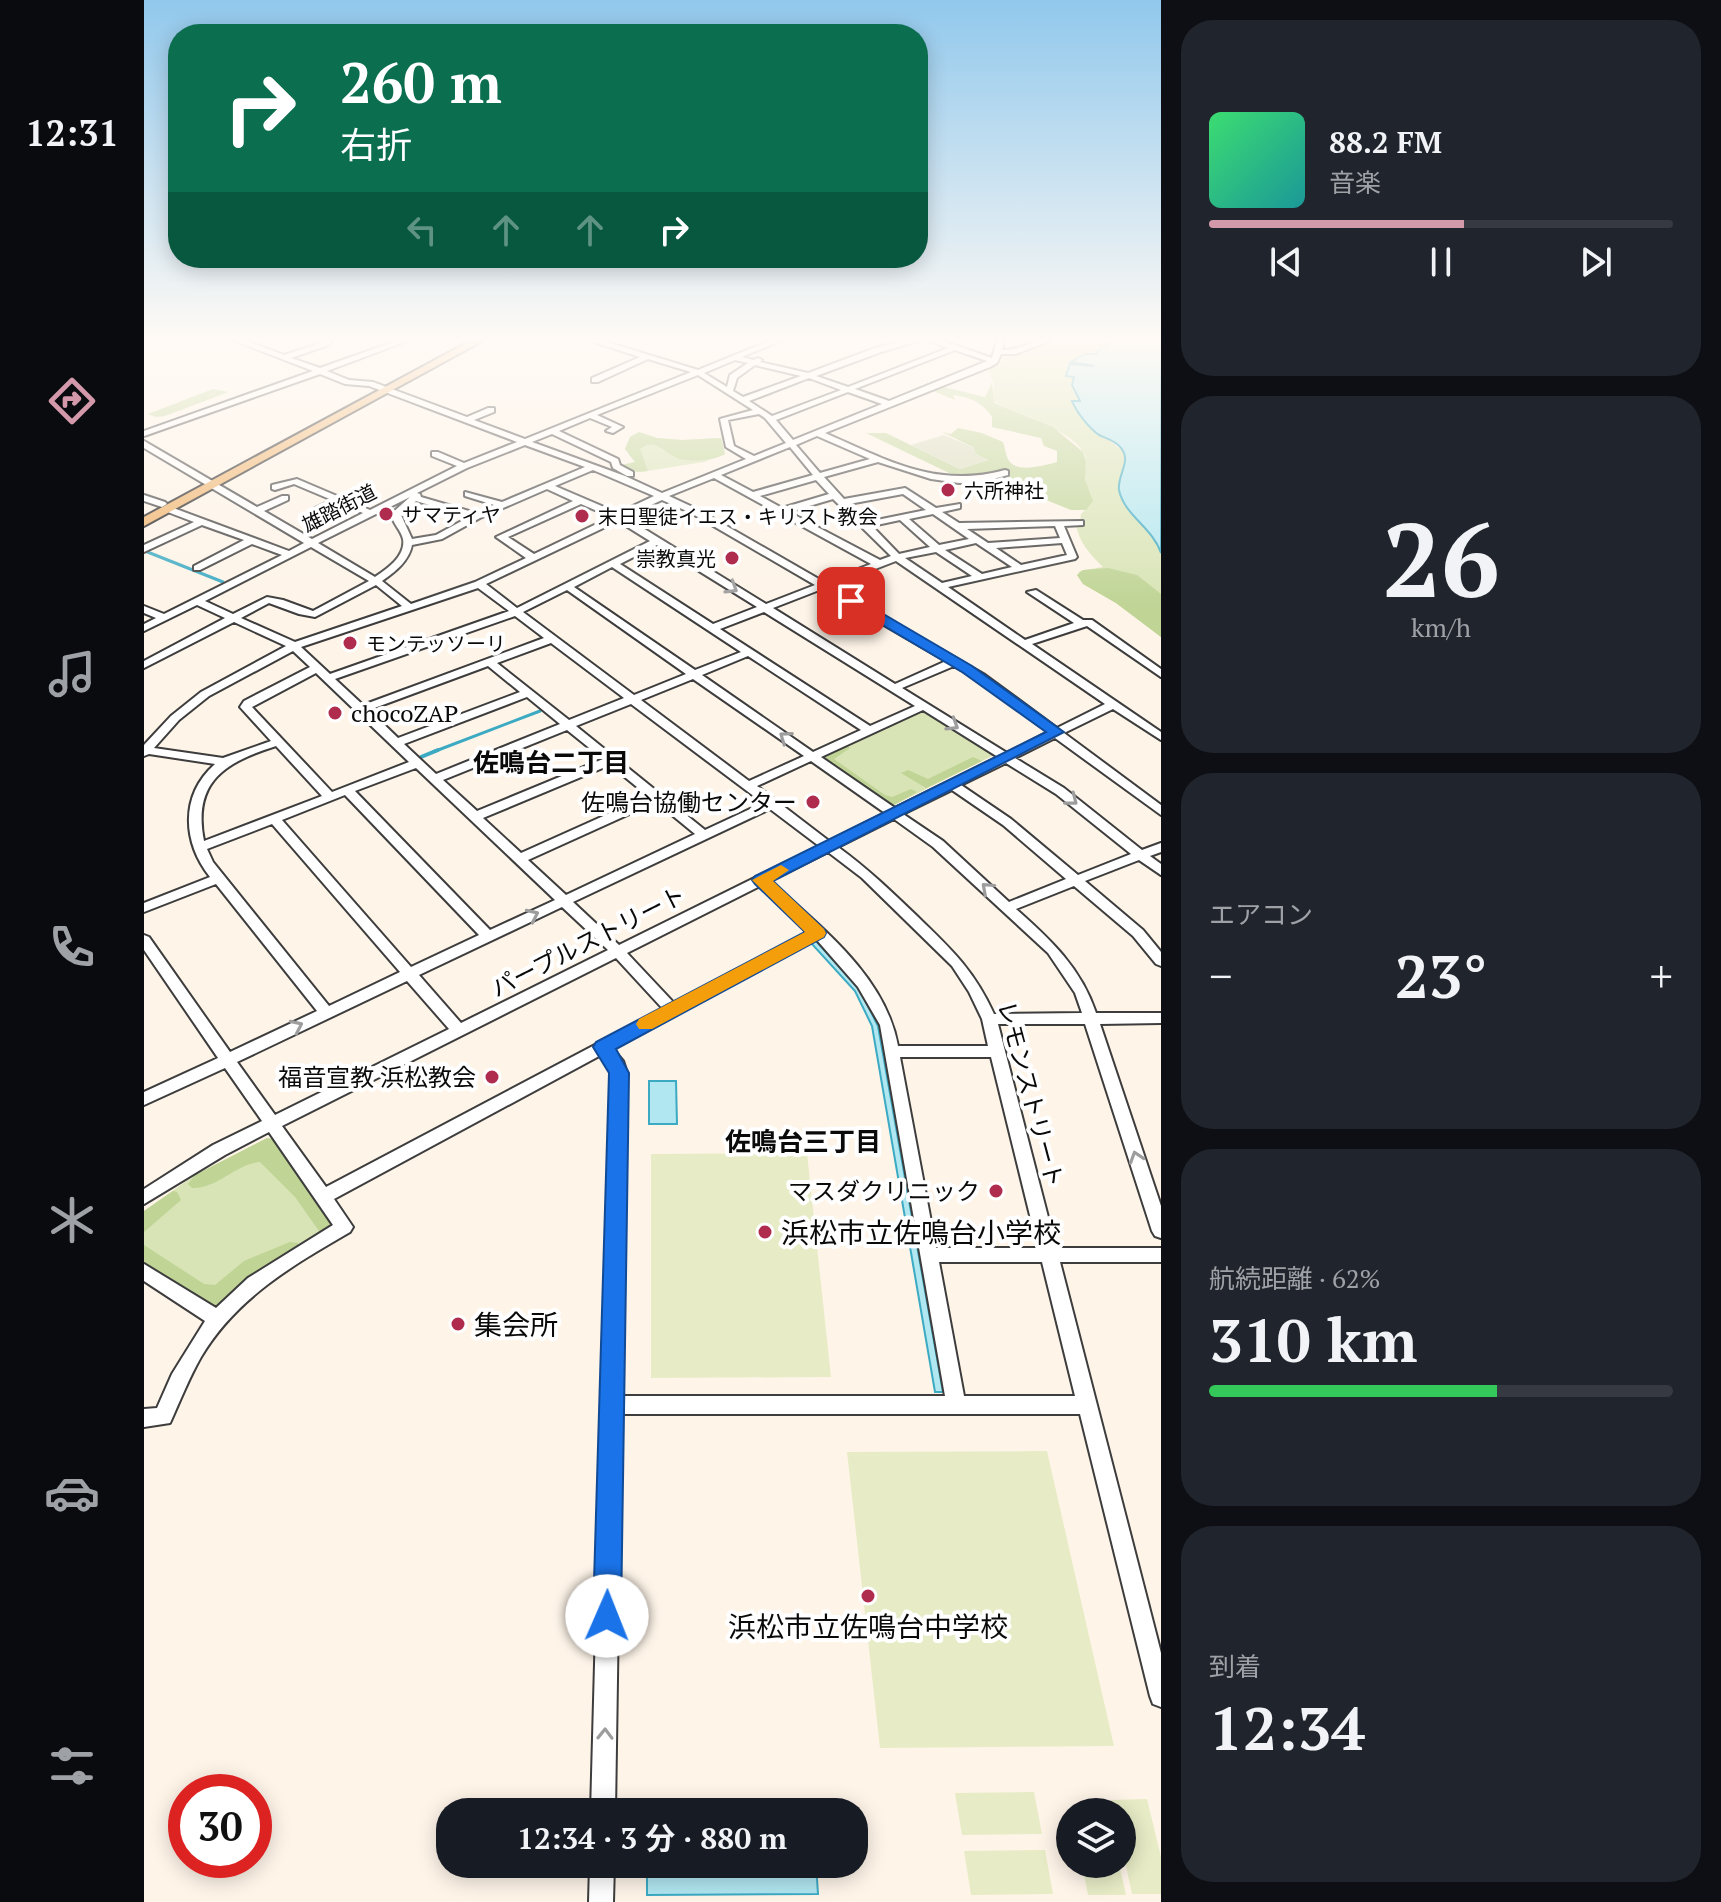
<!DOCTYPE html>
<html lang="ja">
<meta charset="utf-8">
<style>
body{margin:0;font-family:"PT Serif","Noto Sans JP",serif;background:#20242c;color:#f1f3f6;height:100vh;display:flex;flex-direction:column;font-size:30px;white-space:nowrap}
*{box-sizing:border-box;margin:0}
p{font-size:26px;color:#9ea1a6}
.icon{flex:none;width:44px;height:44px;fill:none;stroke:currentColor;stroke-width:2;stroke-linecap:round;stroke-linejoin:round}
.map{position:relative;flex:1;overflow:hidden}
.panel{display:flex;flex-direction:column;gap:20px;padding:20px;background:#0d0f14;width:560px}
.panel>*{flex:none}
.top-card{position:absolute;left:24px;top:24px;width:760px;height:244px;border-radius:32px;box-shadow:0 4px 20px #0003;background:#0b6e4f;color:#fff;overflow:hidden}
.buttons{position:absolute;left:912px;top:1798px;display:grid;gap:16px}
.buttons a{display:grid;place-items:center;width:80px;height:80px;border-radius:50%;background:#171b24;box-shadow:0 4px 20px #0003;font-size:40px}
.speed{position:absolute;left:24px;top:1774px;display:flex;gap:16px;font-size:40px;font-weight:700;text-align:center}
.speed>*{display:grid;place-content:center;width:104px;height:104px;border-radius:50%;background:#171b24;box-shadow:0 4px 20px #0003;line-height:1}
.speed .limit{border:12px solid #d22;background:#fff;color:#111}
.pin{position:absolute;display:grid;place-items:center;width:68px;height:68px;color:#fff;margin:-34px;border-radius:16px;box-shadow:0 4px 12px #0006}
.me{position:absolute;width:88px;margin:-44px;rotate:1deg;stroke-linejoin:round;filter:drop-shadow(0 0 6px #0008)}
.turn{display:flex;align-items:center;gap:28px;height:168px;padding:0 40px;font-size:36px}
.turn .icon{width:104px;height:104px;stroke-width:2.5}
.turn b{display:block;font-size:56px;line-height:68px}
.lanes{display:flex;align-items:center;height:76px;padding:0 40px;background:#0003;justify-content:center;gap:40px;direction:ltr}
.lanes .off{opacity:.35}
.big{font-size:60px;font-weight:700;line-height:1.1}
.panel .card{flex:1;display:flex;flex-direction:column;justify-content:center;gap:12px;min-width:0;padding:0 28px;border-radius:32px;background:#20242c}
.panel .dial{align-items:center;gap:0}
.dial b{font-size:104px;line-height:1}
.song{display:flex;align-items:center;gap:24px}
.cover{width:96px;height:96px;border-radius:12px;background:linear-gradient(135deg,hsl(140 70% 55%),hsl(180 70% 35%))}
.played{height:8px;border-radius:4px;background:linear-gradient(90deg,#d399ab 55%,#363941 55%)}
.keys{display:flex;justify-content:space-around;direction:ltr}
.heat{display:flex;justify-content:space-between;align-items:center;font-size:44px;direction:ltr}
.charge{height:12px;border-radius:6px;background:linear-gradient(90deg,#34c759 62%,#363941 0)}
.trip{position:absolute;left:292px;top:1798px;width:432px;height:80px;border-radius:32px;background:#171b24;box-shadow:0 4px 20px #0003;font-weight:700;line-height:80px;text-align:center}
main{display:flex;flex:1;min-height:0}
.dock{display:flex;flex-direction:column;width:144px;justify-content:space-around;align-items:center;background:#090b0e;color:#9ea1a6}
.dock .icon{width:56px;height:56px}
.dock .on{color:#d399ab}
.dock b{font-size:36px;color:#f1f3f6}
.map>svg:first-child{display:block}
.green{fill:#d8e4b5}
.forest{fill:#bfd495}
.cemetery{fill:#d8dcbc}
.pitch{fill:#e7ecc6}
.water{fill:#b0e7f1;stroke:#3caac3;stroke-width:2}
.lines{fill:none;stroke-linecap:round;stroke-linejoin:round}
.stream-far2{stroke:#3caac3;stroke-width:2}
.stream-far1{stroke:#3caac3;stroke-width:3}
.stream{stroke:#3caac3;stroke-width:4}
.minor-casing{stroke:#3d3d3d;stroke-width:4}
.major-casing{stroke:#1b1b1b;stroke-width:4}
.minor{fill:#fff;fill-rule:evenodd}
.major{fill:#efb066;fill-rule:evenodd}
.oneway{stroke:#9d9d9d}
.route{fill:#1a73e8;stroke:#114b97;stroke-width:2}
.slow{fill:#f59e0b}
.poi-dot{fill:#af2c4f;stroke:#fff;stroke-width:3}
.labels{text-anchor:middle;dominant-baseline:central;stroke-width:8;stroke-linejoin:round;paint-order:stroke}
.far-poi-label{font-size:20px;fill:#0a0a0a;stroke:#fff;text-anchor:start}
.far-street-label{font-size:20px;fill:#0a0a0a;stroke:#fff}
.poi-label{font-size:24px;fill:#0a0a0a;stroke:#fff;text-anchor:end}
.street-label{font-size:24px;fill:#0a0a0a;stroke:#fff}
.neighbourhood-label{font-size:26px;font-weight:bold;fill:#0a0a0a;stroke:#fff}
.near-poi-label{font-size:28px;fill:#0a0a0a;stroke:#fff;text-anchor:start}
</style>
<main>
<nav class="dock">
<b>12:31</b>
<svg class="icon on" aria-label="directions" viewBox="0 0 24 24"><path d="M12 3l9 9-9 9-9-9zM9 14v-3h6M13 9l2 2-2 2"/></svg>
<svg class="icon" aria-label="music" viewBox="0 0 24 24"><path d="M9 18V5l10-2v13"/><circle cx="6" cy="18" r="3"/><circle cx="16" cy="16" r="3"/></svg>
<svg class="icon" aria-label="phone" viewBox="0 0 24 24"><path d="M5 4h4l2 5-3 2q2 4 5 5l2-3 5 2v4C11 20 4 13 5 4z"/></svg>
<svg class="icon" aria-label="climate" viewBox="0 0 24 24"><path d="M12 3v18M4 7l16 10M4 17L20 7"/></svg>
<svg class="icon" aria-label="car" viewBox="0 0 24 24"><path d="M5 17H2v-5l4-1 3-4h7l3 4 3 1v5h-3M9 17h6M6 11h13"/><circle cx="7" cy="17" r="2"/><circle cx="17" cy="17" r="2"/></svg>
<svg class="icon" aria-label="filters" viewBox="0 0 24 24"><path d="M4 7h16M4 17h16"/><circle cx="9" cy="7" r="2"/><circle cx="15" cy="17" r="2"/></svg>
</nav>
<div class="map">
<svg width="1017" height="1902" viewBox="0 0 1017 1902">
<rect width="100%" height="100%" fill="#fef4e8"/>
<path class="green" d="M909,340H975L956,348L953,354H941L929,363L950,366L926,364L922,375L931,377L936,402H929L945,425L979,451C984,466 972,479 977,495C985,518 1009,529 1017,553V637L972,603L939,584L933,575L936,571L959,567C946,554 935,543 932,524H936L937,514C956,497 944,497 941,477C940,471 943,465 942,459C936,431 869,413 849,401L850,383L844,370L856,364L861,357Z
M495,432L513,438L538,440L577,438L581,454L560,462L497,472L478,465L491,462L481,449L486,437Z
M777,710L783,711L849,752L850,755L750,805L678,756Z
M123,1138L186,1230L126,1264L77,1305L0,1263V1211L51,1175Z"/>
<path class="forest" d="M848,382L850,403L909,427L939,452L942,461L941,479L949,501L942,510H927L862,484L852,477L814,476L805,473L722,433H742L816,469L844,460L832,454L829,447L798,432L807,434L814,428L838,433L859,442C861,447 862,458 866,462C875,473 902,465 913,462V451L900,446L897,438L848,427V417C839,403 826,397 809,395L811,400L789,391L800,387L841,397Z
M69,389L85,392L21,416L12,417L4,414Z
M495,432L513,438L538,440L577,438L581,454C570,461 542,463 531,457C517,450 511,438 496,449L504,471L493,472L478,465L491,462L481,449L486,437Z
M964,568L993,575L1017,594V637L972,603L939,584L933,575L939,570Z
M702,745L706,748L690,759L741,795L748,797L767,789L773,792L750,805L743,804L678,759V756Z
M829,757L838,761L782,788L757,773L764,770L784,779Z
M123,1138L131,1139L189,1222L186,1230L175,1231L151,1197L116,1162C92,1164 73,1189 48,1188L44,1184L51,1175Z
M29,1191L33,1192L37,1200L0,1232V1211Z
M146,1242L154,1243V1246L102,1281L77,1305L67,1307L0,1263V1245L60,1284L71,1285L100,1261Z"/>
<path class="cemetery" d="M800,435L829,447L832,454L844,460L816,469L767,445Z"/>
<path class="pitch" d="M663,1153L687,1377L507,1378V1154Z
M903,1451L970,1746L736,1748L703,1452Z
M890,1792L898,1834L818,1835L811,1793Z
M1003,1799L1017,1857V1894H988L978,1848V1812H970L967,1800Z
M901,1850L909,1894L827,1895L820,1851Z
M938,1864H975L982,1895H944Z"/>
<path class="water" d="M975,340H1017V553C1009,528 980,515 975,490C973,475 988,461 977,448C971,440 963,439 955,435C945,428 933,413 928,401H936L928,385L930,377L922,376L926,364L950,366L927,362L941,354H953L956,348Z
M672,941L716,990L734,1026L799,1392H791L728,1026L711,991L667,943Z
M505,1081H532L533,1124H505Z
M503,1864H672L674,1894L503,1895Z"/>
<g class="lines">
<path class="stream-far2" d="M89,340L124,353"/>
<path class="stream-far1" d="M1,551L79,582
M289,752L396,711"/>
<path class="stream" d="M277,757L294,750"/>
<g class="minor-casing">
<path id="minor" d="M89,340H100L140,355L187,340V344L147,358L176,368L255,340H266L183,371L205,380L229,382L323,417L344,408H350V412L330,420L381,439L547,372L504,359L454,382H448V378L496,357L444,340H456L554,370L627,340H638L598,357L609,360L614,358L618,360L616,362L664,373L731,348L763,340H777L737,352L672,376L704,387L804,348L785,340H796L848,358L853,340H860L858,350C876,350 891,340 908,340L872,354H857L853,363L846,367L681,433C743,460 792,489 861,470L864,471V475L838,482L815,483L787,479L734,462L680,477L700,499L761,488L792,508L816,504V508L798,512L815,523L939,521V525L920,526L933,557L931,559L804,587L881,640L930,623L883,592L892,590L939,620H948L1017,669V677L943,626L888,644L1017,732V740L969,709L920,733L1017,805V815L911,738L871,758L920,788L998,850L1017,843V852L1006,856L1017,864V875L995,860L941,881L999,930L1017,952V966L1012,964L989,936L930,886L872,909C907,940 937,968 952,1013H1017V1023L956,1024L1017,1206V1238L1011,1236L1008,1231L941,1024H854L912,1248H1017V1262H916L1017,1653V1707L1009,1704L1006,1696L936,1414H477L471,1812H447L467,1073L464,1063L457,1055L190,1199L209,1227L206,1232C149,1265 92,1298 57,1357C45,1378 36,1401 26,1423L0,1427V1409L13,1408L28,1374L61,1321L0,1281V1264L72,1308L104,1278L189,1225L125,1132L81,1155L0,1204V1189L69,1145L118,1121L81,1068L0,1105V1092L74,1058L0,950V935L5,937L86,1052L173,1011L72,884L0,912V903L66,877C39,843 35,796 71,764L5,754L0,756V745L27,716L57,692L142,646L90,622L0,668V661L81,618L53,605L0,631V624L12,618L0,613V606L20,614L138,555L108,544L56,570H50V566L100,540L58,525L0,552V545L50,522L21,511V507L24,506L145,551L160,543L0,448V441L113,507L138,496H144V500L120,511L168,539L219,513L196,504L175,513H169V509L188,500L150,484L131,490L128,489V485L153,479L226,510L313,466L288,456V452H294L320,463L373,442L225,386L201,384L176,374L0,436V431L169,371ZM811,350L843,361L745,401L711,389ZM591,360L604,363L586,375L583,387L560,373ZM611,365L657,376L599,397L589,391L593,378ZM554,375L609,410L576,419L582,447L602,459L518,493L481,476L388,442L408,434L467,462L469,468L483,476H489V472L476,465L474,459L415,431L446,418L468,427L462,431L469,433L479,427L453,415ZM665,378L697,390L628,416L605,401ZM704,392L738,404L649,440L632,420ZM615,414L621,418L642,443L610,456L590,446L584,420ZM673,436L726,459L676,473L652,445ZM381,445L441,467L358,502L321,492V496L350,505L332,513L277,497L276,494L273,493L323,468ZM646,447L669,475L609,492L577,475ZM449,470L510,496L474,513L411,486ZM570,478L727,564L680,582L553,509L525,496ZM672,480L685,494L638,508L616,496ZM403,489L429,501L352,537L382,558L331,582L267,604L238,581C251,572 265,561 268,545L298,539L336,518ZM759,494L782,510L723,522L705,504ZM266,497L247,514C249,524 257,530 259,539C262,556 243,569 231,577L174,543ZM689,499L747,556L736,560L645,512ZM518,500L547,513L671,585L622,604L481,517ZM272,501L325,517L292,535L268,539L257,515ZM437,504L467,517L390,554L364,537ZM789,514L825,539L795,545L765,519ZM756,520L786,547L755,554L728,526ZM474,521L506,541L373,608L342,584ZM911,526L916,538L844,543L823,529ZM832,543L868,567L838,574L801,550ZM918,543L923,555L877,565L852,548ZM513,545L613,607L569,624L476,564ZM167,547L225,581L169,611L139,600L123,597L89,614L61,601ZM792,552L828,576L798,583L761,558ZM752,561L961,704L913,728L841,675L687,586ZM468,567L597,652L551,670L430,587ZM232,585L258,606L151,642L97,618L125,603L155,614L171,617ZM334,588L365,611L186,674L157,647ZM678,589L802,661L751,684L629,608ZM423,590L542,674L490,695L379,612ZM620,612L771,706L726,726L576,629ZM371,616L400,638L219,705L191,679ZM407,643L480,698L425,720L353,663ZM149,651L166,667L100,701L96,707L127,741L79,758L10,748L35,720L65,696ZM604,656L717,730L669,752L558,675ZM344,666L376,692L254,738L225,710ZM810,666L833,679L904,732L863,753L758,688ZM172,673L265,762L188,792L108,707ZM549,679L660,756L605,781L497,700ZM383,697L416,724L292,774L260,744ZM487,704L619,803L561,830L432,726ZM779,710L854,757L751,808L677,757ZM423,730L459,759L333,811L299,780ZM132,746L178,796L60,841C48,781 82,762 132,746ZM667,761L741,813L685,841L613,786ZM862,763L912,794L987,854L934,875L867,819L817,785ZM466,765L504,796L377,853L339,818ZM272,768L411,900L346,930L211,791ZM808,790L859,825L922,879L865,902L799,841L759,814ZM201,795L335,935L267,967L138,820ZM512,802L551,834L422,895L384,860ZM626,809L675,846L475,945L429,902ZM750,819L789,847L904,953L931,993L938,1013L850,1014C830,970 807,949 774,917C748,892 723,868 694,847ZM128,824L256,972L185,1006L69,862L63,849ZM684,852L718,878L808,966L825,992L838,1019L844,1046H754C741,975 676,927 626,881ZM616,886L665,932L530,1003L483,953ZM418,907L464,950L317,1023L275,975ZM672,939L714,987L736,1025L801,1396H477L483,1073L479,1061L469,1049ZM472,958L519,1009L182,1187L138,1126ZM263,981L305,1029L131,1115L93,1062ZM756,1057H847L894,1248H792ZM795,1262H898L931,1396H820Z
M0,495L21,502L23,504L18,507L0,501Z
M446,1864H470L469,1902H445Z"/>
</g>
<g class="major-casing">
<path id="major" d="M328,340H340L0,526V517Z"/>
</g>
<use href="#minor" class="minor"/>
<use href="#major" class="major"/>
</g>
<defs><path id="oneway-chevron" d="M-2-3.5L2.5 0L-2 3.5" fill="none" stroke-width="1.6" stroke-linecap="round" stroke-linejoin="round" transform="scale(2)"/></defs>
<g class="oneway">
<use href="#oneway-chevron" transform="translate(588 588) rotate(32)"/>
<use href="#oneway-chevron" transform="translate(809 725) rotate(32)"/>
<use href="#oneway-chevron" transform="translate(641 737) rotate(-145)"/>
<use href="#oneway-chevron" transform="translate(928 800) rotate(38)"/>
<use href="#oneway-chevron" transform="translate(843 888) rotate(-138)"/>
<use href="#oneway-chevron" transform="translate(389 915) rotate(-25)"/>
<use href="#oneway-chevron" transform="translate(153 1026) rotate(-25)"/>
<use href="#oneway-chevron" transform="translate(992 1157) rotate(-108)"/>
<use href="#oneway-chevron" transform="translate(461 1734) rotate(-89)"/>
</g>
<linearGradient id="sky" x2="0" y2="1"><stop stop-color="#91c8ec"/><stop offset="0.56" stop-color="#fffaf5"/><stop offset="1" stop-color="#fffaf5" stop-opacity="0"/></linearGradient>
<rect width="1017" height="607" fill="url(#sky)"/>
<path class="route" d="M703,598H712L828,666L920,732L629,881L680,929L682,933L680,937L472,1049L485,1073L477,1616L473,1626L463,1630L453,1626L449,1616L465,1073L449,1047L452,1042L661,932L611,884L608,880L611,876L902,732L818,672L703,604Z"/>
<path class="slow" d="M637,865L645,870L629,881L680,929L682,933L680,937L508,1029H495L492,1024L495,1019L661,932L608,880Z"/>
<g class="poi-dot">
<circle cx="804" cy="490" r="8"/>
<circle cx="242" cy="514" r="8"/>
<circle cx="438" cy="516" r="8"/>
<circle cx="588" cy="558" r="8"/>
<circle cx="206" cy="643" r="8"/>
<circle cx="191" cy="713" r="8"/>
<circle cx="669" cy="802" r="8"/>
<circle cx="348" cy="1077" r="8"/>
<circle cx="852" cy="1191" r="8"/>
<circle cx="621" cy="1232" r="8"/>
<circle cx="314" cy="1324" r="8"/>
<circle cx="724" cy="1596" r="8"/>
</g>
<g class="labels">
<g class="far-poi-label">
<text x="820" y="490">六所神社</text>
<text x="258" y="514">サマティヤ</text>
<text x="454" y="516">末日聖徒イエス・キリスト教会</text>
<text x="572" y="558" text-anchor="end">崇教真光</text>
<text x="222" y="643">モンテッソーリ</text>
</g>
<g class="far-street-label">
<text transform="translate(195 508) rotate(-27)">雄踏街道</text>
</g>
<g class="poi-label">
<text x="207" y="713" text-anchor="start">chocoZAP</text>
<text x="653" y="802">佐鳴台協働センター</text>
<text x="332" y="1077">福音宣教 浜松教会</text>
<text x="836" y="1191">マスダクリニック</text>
</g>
<g class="street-label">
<text transform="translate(444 941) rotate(-27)">パープルストリート</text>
<text transform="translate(887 1094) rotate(75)">レモンストリート</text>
</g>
<g class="neighbourhood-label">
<text x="407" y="762">佐鳴台二丁目</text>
<text x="659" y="1141">佐鳴台三丁目</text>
</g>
<g class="near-poi-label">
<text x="637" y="1232">浜松市立佐鳴台小学校</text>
<text x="330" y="1324">集会所</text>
<text x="724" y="1626" text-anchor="middle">浜松市立佐鳴台中学校</text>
</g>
</g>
</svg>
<div class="buttons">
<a><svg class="icon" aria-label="layers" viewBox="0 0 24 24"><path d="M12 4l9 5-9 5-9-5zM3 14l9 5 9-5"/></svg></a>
</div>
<div class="speed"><div class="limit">30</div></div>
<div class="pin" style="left:707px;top:601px;background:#d93025"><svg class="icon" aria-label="arrive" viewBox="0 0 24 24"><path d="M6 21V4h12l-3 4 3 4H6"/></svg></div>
<svg class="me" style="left:463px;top:1616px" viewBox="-20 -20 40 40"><circle r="19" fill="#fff"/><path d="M0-13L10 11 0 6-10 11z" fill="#1a73e8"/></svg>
<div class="trip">12:34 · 3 分 · 880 m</div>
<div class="top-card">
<div class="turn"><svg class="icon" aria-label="right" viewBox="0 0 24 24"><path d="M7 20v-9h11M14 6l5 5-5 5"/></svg><div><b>260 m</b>右折</div></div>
<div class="lanes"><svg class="icon off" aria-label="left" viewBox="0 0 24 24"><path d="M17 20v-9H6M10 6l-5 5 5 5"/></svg><svg class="icon off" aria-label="ahead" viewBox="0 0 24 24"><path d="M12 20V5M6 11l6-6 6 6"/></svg><svg class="icon off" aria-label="ahead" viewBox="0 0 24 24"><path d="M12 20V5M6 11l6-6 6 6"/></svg><svg class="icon" aria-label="right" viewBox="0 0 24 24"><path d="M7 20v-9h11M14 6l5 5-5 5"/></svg></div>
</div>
</div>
<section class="panel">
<div class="card">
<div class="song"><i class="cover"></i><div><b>88.2 FM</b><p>音楽</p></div></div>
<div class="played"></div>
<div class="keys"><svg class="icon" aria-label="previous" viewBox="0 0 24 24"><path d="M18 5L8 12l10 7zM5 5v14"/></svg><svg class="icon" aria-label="pause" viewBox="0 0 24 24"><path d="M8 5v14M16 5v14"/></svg><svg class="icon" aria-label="next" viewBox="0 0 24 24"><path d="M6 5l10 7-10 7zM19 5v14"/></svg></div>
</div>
<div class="card dial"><b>26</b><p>km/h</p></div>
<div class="card"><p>エアコン</p>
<div class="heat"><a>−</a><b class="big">23°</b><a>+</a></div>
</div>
<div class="card"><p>航続距離 · 62%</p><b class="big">310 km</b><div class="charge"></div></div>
<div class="card"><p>到着</p><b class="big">12:34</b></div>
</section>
</main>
